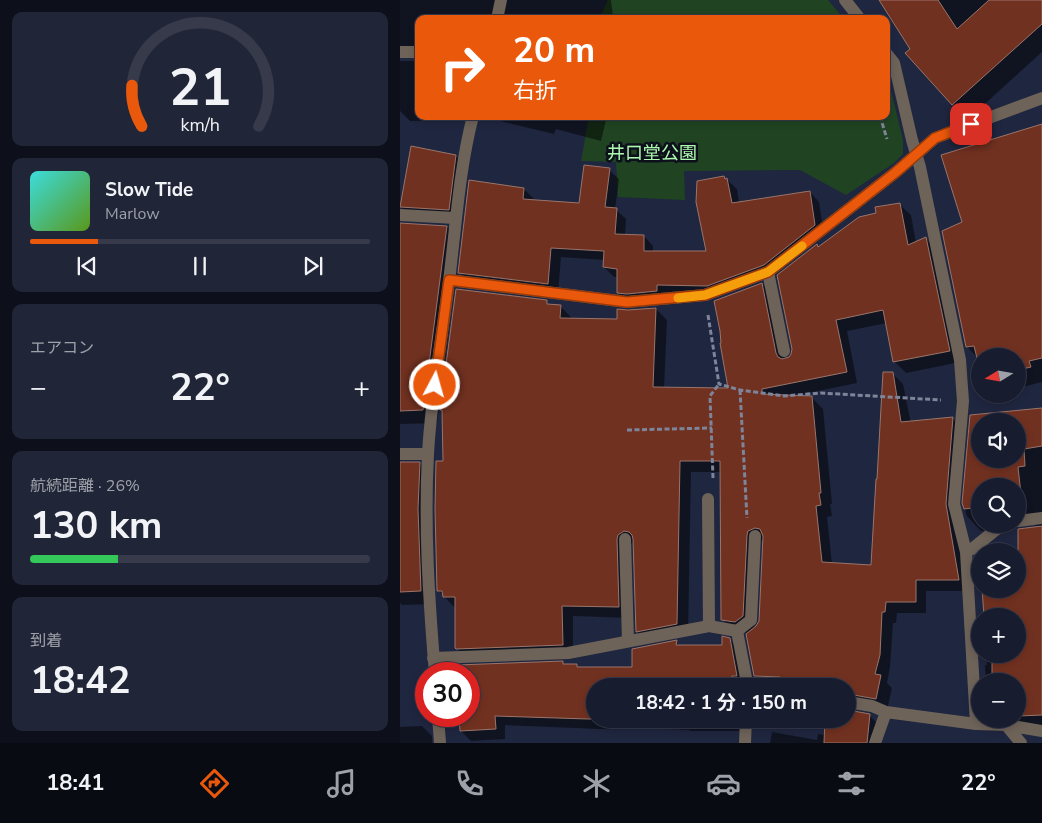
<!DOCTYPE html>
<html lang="ja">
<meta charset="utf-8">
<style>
body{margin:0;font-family:"Nunito Sans","Noto Sans JP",sans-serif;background:#202537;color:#f1f3f6;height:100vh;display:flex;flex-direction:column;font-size:19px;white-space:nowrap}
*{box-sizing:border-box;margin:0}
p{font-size:16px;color:#9ea1aa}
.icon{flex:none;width:28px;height:28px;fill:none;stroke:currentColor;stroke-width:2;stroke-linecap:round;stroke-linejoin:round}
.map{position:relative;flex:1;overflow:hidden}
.side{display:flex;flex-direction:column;gap:12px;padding:12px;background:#0d0f1a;width:400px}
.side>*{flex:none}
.hud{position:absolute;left:15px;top:15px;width:475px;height:105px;border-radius:10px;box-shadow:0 2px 8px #0003,0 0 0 1px #363a4b;background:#ea580c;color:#fff;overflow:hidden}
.needle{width:32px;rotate:259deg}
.controls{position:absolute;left:571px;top:348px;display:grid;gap:10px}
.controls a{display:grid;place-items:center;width:55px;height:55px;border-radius:50%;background:#171c2f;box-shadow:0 2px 8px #0003,0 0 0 1px #363a4b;font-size:25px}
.speed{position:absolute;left:15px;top:662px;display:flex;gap:10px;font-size:25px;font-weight:700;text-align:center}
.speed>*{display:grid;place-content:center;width:65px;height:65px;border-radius:50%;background:#171c2f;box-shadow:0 2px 8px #0003,0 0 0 1px #363a4b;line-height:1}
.speed .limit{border:8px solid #d22;background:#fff;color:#111}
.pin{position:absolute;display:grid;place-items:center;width:42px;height:42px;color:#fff;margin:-21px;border-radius:10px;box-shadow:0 2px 8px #0006}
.me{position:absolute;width:55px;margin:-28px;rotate:6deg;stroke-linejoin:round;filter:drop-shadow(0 0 4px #0008)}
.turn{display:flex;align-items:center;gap:18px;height:105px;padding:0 15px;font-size:22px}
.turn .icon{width:65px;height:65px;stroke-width:2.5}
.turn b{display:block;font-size:35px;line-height:42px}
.big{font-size:38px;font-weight:700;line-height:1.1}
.side .widget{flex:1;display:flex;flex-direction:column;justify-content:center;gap:8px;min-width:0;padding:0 18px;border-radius:10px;background:#202537}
.side .dial{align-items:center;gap:0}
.dial svg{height:130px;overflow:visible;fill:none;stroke:#363a4b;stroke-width:7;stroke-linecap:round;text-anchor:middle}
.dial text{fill:#f1f3f6;stroke:none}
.song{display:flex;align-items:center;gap:15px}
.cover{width:60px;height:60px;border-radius:8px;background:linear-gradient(135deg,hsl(180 70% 55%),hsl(90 70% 35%))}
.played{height:5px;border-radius:2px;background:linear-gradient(90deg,#ea580c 20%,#363a4b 20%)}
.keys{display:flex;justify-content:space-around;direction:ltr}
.heat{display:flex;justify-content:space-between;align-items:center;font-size:28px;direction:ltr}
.charge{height:8px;border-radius:4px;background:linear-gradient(90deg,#34c759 26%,#363a4b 0)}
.trip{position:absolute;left:186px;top:678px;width:270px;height:50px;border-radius:25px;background:#171c2f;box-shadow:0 2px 8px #0003,0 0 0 1px #363a4b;font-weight:700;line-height:50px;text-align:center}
.tabs{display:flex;height:80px;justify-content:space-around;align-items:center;background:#090b13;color:#9ea1aa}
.tabs .icon{width:35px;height:35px}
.tabs .selected{color:#ea580c}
.tabs b{font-size:22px;color:#f1f3f6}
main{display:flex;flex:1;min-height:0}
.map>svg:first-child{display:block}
.green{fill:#204422}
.shadow{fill:#0007;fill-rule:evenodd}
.building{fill:#713120;stroke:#99756b;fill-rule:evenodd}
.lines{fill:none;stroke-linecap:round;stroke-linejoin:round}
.path{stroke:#7e8499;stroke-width:3;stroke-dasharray:5 2.5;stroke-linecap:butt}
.minor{stroke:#6e6359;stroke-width:12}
.route-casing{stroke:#983908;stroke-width:12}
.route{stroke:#ea580c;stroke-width:9}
.slow{stroke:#f59e0b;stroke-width:9}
.labels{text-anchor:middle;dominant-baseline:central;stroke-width:5;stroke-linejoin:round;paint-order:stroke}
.park-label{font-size:18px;fill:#acf8ae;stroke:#0d101b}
</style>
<main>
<section class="side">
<div class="widget dial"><svg viewBox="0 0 100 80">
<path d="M14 69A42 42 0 1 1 86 69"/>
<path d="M14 69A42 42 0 0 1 8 44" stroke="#ea580c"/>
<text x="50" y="56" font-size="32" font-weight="700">21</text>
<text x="50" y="72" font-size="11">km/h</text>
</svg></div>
<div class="widget">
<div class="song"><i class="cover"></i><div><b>Slow Tide</b><p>Marlow</p></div></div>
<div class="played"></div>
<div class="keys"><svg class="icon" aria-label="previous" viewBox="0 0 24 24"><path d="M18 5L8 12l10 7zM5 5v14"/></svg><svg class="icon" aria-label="pause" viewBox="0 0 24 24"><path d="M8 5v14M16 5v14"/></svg><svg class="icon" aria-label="next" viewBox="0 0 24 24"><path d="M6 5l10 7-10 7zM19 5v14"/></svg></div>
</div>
<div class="widget"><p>エアコン</p>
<div class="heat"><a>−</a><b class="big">22°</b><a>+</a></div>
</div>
<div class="widget"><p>航続距離 · 26%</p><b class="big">130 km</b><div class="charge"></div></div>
<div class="widget"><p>到着</p><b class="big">18:42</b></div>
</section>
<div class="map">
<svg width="642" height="743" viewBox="0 0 642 743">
<rect width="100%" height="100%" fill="#1f263f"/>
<path class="green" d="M208,0H428L444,19H199Z
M486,70L503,140V154L494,163L446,195L400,170L284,171L285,200L218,197L216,162L181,161L189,116H486Z"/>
<path class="shadow" d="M0,0H211L213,16L199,18V19H19V57H14L9,58L3,53H0Z
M480,0H642V52L568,119L507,53L512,49Z
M0,61H19V116H207L201,141L156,129L154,134L96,120L10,121L0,111Z
M642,125V382L618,388V356H580V365L578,358L567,347L564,223Z
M56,156L66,166L59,219L11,217L1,207Z
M209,170L219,179L215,209L226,219L225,235L244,236L253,246V252H307L324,177L337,189L339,203L410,192L419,202L424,235L317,295L228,302L218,292L219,277H214L204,267L205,260L161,257L158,293L69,282L59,272L124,189L134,199L133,201L181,204Z
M499,204L511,215L516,243L526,239L537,250L560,362L506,373L494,361L487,323L447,331L457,383L393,396L412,398L423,409L432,504H430L432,516L427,517L432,564L472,567L492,373L503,384L511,424L553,419L564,430L557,516L570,591H526V613H497L496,623H493L490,667L487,683L492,688L487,710L456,705L451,711L469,715L480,726L479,743H370L372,732L417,740L418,734L425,735L427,719H448V686H366L355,675L349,633L334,631L323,619L321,472H291L288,635L248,642L237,631L234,542L232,543L228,547L230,618L173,616V656L68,660L56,647L55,608L38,590L44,462L43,411L41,409L146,301L150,306H160L171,317V320H218L228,311L256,309L267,320L264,389H329L362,284L373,295L386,359L393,354L417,245L419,247L477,214ZM364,539L360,621L354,630L358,547L359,543Z
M0,224L47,227L60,240L37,423L0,424Z
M642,410V730L600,719H618V681H586L585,665H587L586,654H618V616H585L584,589H618V582H624L637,528L634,524L581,531L567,516L563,503L571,417ZM580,421H618V459H580ZM580,486H618V524H580Z
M19,463L33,477L31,523L34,604L2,605L0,603V464Z
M329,639L340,650L342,686H195V719H341V731H290L289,730L262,729H199L105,725V739L71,741L61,731L69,716V674L162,663L165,665L177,666L180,669L233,668L276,642L280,646H323Z
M22,726L32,736V743H0V727Z"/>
<path class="building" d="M479,0H538L557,29L589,0H642V24L552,105L505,53L510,49Z
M642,124V358L629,361L631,367L618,370V356H580V370L574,346L566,347L542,231L562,222L541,155Z
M11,146L56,155L49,210L0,207Z
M184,165L210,168L205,207L217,208L215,234L244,235V251H306L296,202L297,181L324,176L325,179L327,178L332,203L410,191L415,225L364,265L307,286L257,285V291L227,294L217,293V269L203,267L204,251L151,248L148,284L58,273L69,180L124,188L123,199L179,203Z
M500,203L508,245L526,237L550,351L493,362L483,310L436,320L447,372L362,389V394L412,396L421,493H419L421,505L416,506L422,562L471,565L476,479H477L483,372H493L501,422L553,417L546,504L559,580H516V602H486L485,612H482L480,655L475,674L481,675L476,699L448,694V686H418L412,685L414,678H380V677L354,676L346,634L356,626L359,621L363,536L360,529L355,528L348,531L347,535L343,616L335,622L321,620L320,461H280L277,624L236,632L233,539L232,535L229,532L224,531L218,535L217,539L219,607L162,606L163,645L56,649L55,648V597H43L42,591H37L35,509L36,461H43L42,410H40L56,289L147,300V304L161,305L160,318L217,319V309L228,310L256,308L253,387L328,388L320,343H321L320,331L314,301L362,283L376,353L378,357L382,359L389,357L391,354L392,349L377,275L417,244L418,247L459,217L476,213L475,207Z
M0,223L47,226L23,410L0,411Z
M642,408V446L624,449L625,466L618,467L622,503H618V486H580V507L564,509L562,503L570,415ZM580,421H618V459H580Z
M0,462H20L18,509L21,591L0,592Z
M642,526V715L618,716V681H592V654H618V616H584L582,589H618V529Z
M322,636L330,638L337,676H332V686H195V719H201H188L95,716L96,729L60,731L59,716H69V674H57V665L163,661V664H177V667H232V649L277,640L276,645H322Z
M448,710L470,714L467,743H424L425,719H448Z
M239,719H331V721L289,722Z"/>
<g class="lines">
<path class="path" d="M480,116L487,139
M308,315L319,384L340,390L384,396L421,393L541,400
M340,390L347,518
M227,430L312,428
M313,478L310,396L319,384"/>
<path class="minor" d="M445,0L460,19
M97,19L101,0
M0,52H19
M486,53L494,63L512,140L520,167L560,360L563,401L554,504L566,552L576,724
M0,215L55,218
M368,272L384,351
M49,280L227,302L305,295L368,272L496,172L535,138L642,98
M0,454H28
M308,499L309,626
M618,521L642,518
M225,539L228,641
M566,552L572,549L603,524
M337,631L351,620L355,536
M33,658L168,653L309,626L337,631L347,683L365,686
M35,674C29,601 24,527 28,454C31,396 42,339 49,281C56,226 59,170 73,116
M448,702L472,706L486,712L576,724L606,725L642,731
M38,716L40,743
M606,725L621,743
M345,743L346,719
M475,743L486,712"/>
</g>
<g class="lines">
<g class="route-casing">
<path id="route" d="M35,385L49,280L227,302L305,295L368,272L496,172L535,138L571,124"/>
</g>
<use href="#route" class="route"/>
<path class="slow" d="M278,298L305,295L368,272L402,246"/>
</g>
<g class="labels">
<g class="park-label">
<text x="252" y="153">井口堂公園</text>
</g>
</g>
</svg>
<div class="controls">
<a><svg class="needle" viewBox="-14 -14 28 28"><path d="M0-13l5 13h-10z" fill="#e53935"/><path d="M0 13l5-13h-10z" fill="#9ea1aa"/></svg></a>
<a><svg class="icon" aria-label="sound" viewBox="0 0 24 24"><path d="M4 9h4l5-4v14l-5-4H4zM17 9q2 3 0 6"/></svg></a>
<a><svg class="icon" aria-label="search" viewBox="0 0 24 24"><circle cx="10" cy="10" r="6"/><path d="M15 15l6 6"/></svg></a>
<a><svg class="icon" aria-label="layers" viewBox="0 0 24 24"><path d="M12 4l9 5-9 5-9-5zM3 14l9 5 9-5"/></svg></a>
<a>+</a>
<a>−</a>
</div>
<div class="speed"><div class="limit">30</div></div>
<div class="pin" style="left:571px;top:124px;background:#d93025"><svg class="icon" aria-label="arrive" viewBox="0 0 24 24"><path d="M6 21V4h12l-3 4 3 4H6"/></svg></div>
<svg class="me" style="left:35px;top:385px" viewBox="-20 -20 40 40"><circle r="17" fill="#ea580c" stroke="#fff" stroke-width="3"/><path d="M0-11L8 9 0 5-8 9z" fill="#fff"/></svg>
<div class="trip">18:42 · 1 分 · 150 m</div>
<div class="hud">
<div class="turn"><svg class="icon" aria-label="right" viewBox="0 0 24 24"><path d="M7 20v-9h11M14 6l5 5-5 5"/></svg><div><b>20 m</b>右折</div></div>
</div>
</div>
</main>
<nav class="tabs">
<b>18:41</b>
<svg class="icon selected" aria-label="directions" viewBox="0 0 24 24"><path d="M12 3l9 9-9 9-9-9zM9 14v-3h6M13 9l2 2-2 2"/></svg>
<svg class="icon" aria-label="music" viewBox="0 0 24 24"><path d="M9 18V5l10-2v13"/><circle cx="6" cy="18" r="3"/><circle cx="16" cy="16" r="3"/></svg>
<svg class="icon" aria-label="phone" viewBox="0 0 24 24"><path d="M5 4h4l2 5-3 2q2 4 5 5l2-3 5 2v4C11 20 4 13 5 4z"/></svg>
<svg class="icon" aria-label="climate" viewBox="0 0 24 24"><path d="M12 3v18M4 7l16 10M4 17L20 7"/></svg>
<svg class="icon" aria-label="car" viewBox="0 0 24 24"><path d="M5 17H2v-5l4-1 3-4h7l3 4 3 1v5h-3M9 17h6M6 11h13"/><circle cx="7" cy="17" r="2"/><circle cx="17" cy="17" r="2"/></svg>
<svg class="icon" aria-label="filters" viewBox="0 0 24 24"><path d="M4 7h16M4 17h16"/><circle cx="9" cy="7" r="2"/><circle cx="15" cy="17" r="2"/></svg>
<b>22°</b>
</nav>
